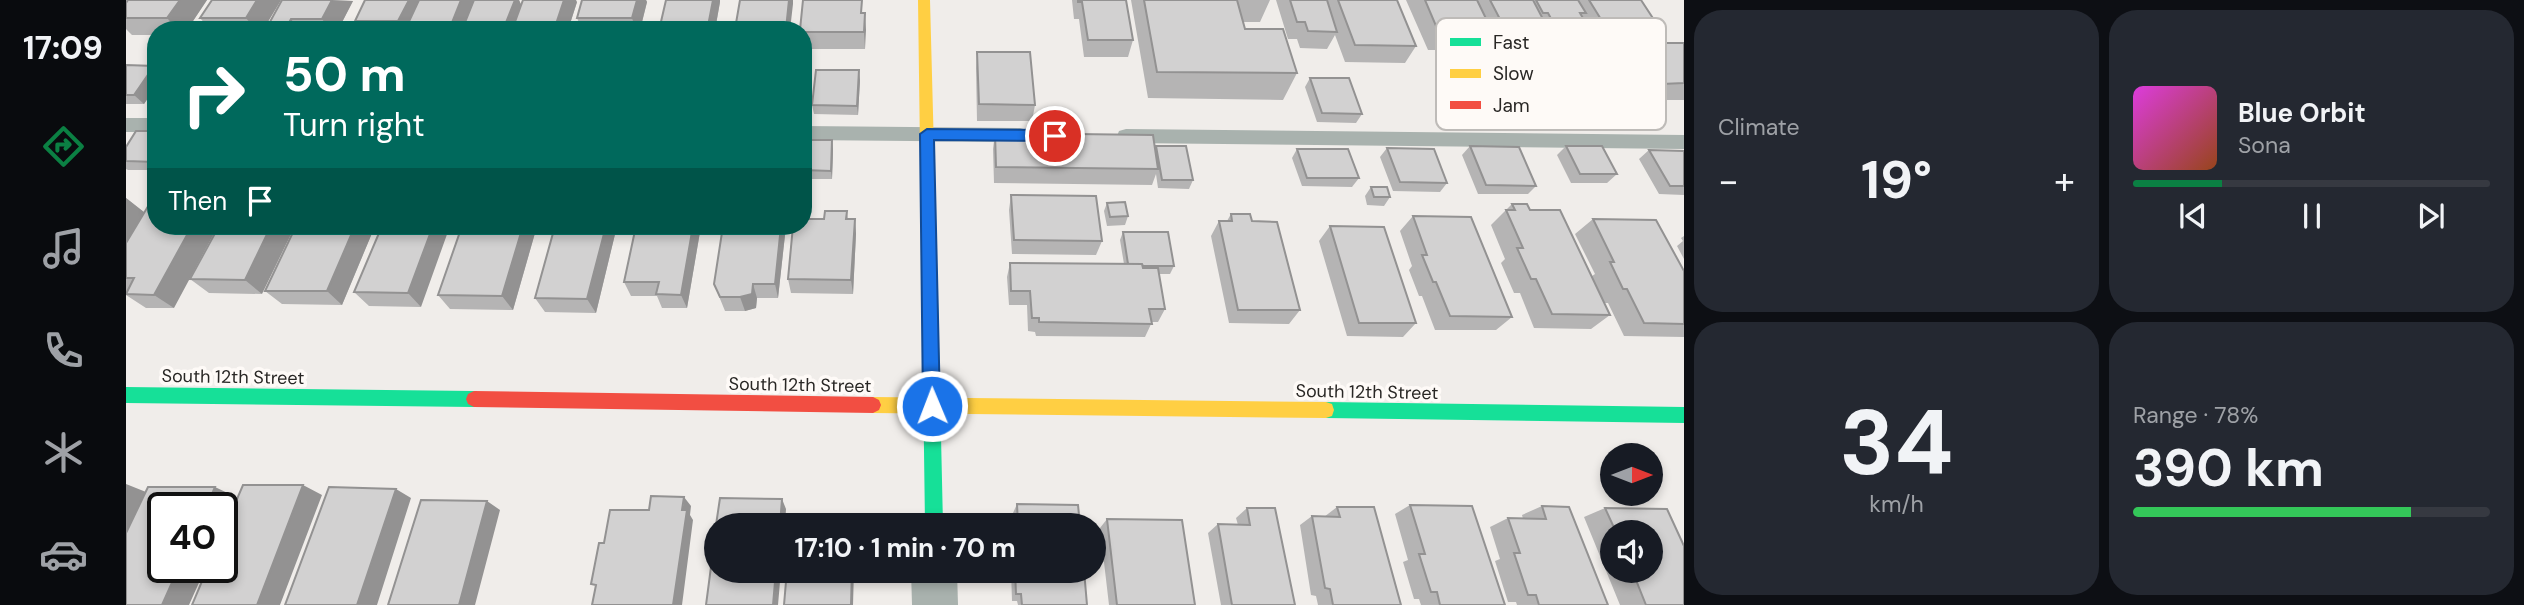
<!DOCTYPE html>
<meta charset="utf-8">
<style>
body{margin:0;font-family:"DM Sans",sans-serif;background:#242831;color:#f1f3f6;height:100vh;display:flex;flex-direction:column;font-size:26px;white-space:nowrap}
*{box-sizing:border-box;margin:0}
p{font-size:23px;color:#9ea1a6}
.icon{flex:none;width:38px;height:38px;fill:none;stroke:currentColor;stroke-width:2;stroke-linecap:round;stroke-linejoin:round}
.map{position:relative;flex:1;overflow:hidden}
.drawer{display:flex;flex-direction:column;gap:10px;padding:10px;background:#0d0f14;width:840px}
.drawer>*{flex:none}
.top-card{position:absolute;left:21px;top:21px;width:665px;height:214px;border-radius:28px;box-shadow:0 4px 10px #0003;background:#00695c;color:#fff;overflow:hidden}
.needle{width:46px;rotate:90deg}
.fabs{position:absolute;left:1474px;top:443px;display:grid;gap:14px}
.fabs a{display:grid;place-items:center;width:63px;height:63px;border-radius:50%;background:#171b24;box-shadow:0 4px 10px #0003;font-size:35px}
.speed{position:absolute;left:21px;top:492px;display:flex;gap:14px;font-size:35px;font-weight:700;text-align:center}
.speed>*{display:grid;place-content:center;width:91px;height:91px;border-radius:50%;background:#171b24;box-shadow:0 4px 10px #0003;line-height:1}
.speed .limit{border:4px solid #111;border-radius:10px;background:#fff;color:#111}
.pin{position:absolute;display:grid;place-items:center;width:60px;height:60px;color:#fff;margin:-30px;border:4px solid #fff;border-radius:50%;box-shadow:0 2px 7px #0007}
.me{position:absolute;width:77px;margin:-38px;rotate:359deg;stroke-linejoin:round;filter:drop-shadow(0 0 5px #0008)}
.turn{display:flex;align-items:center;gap:24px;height:147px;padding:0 21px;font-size:32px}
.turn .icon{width:91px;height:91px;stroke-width:2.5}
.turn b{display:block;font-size:49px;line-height:60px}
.then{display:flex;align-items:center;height:66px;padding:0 21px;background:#0003;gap:14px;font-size:26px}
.big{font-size:52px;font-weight:700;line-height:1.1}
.drawer .card{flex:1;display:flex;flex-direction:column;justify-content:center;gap:10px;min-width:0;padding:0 24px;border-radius:28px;background:#242831}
.drawer .dial{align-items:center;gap:0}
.dial b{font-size:91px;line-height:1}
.song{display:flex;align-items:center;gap:21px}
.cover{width:84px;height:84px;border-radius:10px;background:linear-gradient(135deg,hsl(300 70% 55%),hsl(20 70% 35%))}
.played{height:7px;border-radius:4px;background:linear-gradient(90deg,#0b8043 25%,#363941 25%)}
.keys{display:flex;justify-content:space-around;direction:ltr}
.heat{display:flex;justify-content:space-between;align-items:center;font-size:38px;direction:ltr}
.charge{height:10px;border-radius:5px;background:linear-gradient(90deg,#34c759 78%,#363941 0)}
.drawer .tiles{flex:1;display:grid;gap:10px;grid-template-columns:repeat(2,1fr)}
.trip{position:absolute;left:578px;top:513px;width:402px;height:70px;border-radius:35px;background:#171b24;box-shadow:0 4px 10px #0003;font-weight:700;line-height:70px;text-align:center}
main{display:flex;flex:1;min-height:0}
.menu{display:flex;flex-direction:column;width:126px;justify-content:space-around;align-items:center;background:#090b0e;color:#9ea1a6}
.menu .icon{width:49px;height:49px}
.menu .active{color:#0b8043}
.menu b{font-size:32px;color:#f1f3f6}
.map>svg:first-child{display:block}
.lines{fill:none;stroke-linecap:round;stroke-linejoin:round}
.lane{fill:#a9b2ae;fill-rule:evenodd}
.street{fill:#a9b2ae;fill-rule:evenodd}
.fast{fill:#16e098;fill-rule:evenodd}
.slow{fill:#ffcf43;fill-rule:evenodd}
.jam{fill:#f24e42;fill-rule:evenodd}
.wall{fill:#b5b4b4;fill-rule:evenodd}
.shaded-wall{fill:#939292}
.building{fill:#d2d1d1;stroke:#939292;stroke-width:2}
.route{fill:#1a73e8;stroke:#114b97;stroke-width:2}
.labels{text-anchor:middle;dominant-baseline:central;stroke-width:7;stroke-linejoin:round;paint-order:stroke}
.street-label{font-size:18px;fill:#292725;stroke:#fefaf7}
.key{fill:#fefaf7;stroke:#bebbb8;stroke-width:2}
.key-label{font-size:19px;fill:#292725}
</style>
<main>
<nav class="menu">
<b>17:09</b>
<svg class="icon active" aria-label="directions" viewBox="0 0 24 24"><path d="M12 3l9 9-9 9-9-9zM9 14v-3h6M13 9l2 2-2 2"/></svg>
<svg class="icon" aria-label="music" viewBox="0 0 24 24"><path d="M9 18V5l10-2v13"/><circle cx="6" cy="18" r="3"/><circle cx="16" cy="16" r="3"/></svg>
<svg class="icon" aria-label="phone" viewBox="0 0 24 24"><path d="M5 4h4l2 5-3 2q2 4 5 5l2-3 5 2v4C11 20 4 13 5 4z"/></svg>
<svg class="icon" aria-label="climate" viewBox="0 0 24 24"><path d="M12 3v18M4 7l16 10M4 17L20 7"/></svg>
<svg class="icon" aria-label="car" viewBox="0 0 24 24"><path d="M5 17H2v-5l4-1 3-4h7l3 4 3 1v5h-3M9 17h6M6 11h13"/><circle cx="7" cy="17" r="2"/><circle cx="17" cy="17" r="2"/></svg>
</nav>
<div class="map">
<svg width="1558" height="605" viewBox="0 0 1558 605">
<rect width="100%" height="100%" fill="#f0edea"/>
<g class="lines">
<path class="lane" d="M0,118H30V132H0Z
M677,126L894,128L901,130L903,135L901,140L894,142L677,140Z
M1000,129L1558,135V149L1000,143L993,141L991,136L993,131Z"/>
<path class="street" d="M785,570H831L832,605H786Z"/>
<path class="fast" d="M804,295L810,297L812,302L817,525H799L796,302L798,297Z
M0,387L348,391L354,394L356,399L354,404L348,407L0,403Z
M1200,402L1558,407V423L1200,418L1194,416L1192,410L1194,404Z"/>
<path class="slow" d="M792,0H804L812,302L810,307L804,309L798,307L796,302Z
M747,397L1200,402L1206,404L1208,410L1206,416L1200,418L747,413L741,410L739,405L741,400Z"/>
<path class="jam" d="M348,391L747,397L753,400L755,405L753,410L747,413L348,407L342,404L340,399L342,394Z"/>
</g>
<path class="wall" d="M0,0H81L61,30H30V35H6L0,29Z
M155,0L137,30H85L74,18Z
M156,0L227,1L212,30H140Z
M239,0H393L395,5L451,2L442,30H235L229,21Z
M456,0H520L521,2L514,30H456L451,18Z
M946,0H1000L1007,40L1002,57H958L953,19H948Z
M1005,0H1144L1134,22H1117L1119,29L1171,73L1157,100L1022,98Z
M1150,0H1271L1290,46L1279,63L1219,62L1209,35L1201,49L1174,48L1171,39H1162Z
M1280,0H1515L1534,29L1521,43H1558V100H1519L1494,60L1507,46H1465L1458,32L1448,44L1416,43L1408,52H1384L1377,40L1363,39L1354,50H1340L1335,57L1320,56L1317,50H1302Z
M594,2L589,30H535L534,26Z
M737,13H739V49H677V30Z
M851,52L909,105L906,121H851L850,68Z
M0,65L28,66L30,68V86L18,104H0Z
M1184,78L1236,114L1230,123L1191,122L1179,87Z
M734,80L732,115L688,114L686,105Z
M1344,81L1439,115L1430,124L1398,123L1396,120H1350L1337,90Z
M30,131V170H2L0,169V147Z
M869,133L1029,150L1030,146L1067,180L1063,189L1032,188L1030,174L1026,185L868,183L867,149Z
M706,140L707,149L706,179H678L677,164Z
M1344,146L1410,186L1402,194H1352L1336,155Z
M1440,146L1491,174L1481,183H1445L1431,155Z
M1261,148L1321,183L1314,192L1267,191L1254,157Z
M1171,149L1233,178L1226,187L1176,186L1166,158Z
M1523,150L1558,151V195L1533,194L1513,159Z
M1245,187L1264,197L1258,206L1241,205L1239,196Z
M885,195L976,241L970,255L886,254L883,210Z
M0,198L18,212L48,308H20L0,295Z
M981,203L1002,216L999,225L981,226L978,211Z
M1386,204L1404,210L1466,276L1469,274L1449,234L1467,219L1558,271V337L1498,336L1482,303H1478L1484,315L1465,329L1408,328L1394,293H1388L1375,263L1379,259L1365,225Z
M721,211L722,219H729L730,234L727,294L665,293L662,279L698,219Z
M1105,214L1126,221L1174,310L1163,324L1103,323L1085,236L1093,221H1101Z
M1287,216L1386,317L1370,330H1309L1296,296H1293L1283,270L1286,266L1274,231Z
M93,226L136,294L83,293L64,279Z
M170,226H249L216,305L156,304L139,291Z
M256,226L295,307L243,306L228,292Z
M336,226H411L387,310L324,309L312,295Z
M429,226H491L470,313L419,312L409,298Z
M575,226L561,308H536L531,296H505L498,282Z
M597,226H660L652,298H631L630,308L619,311H599L588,284Z
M1204,226L1290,323L1277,337L1221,336L1193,241Z
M997,232L1048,266L1044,274H1033L1039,309L1032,322H1026L1019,337L910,336L909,332L902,331L901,305H883L881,277L884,263L998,264L994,240Z
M1558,236V259L1551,246L1557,241L1555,238Z
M891,504L954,525H888L887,513Z
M1284,505L1379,605H1295L1293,599H1288L1277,562L1282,560L1269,514Z
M1416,506L1482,605H1391L1390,602H1382L1369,561L1374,559L1364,527L1382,518L1397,519L1396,515Z
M1211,507L1275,605H1192L1190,596L1185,595L1174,525L1186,516L1198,517Z
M1121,508L1169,605H1095L1082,533L1092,524L1112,525L1110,518Z
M1479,508L1541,509L1558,546V605H1494L1458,517ZM1486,532H1524V570H1486Z
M981,519L1069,605H983L974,528Z
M885,570H958L961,605H892L891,601H886Z"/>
<path class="shaded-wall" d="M54,0H81L61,30H52L41,18Z
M131,0H155L137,30H130L120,18Z
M206,0L227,1L212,30H204L196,19Z
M283,0H301L287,30H278L272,21Z
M335,0H352L339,30H323Z
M389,0H393L399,13L392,30H377Z
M438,0H450L451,2L442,30H428Z
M511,0H520L521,2L514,30H510L506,18Z
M587,0H594V2L589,30H582V26Z
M663,0H667V4L664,30H660Z
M739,13L740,30L739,49L738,32Z
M165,19L173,30H159Z
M28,66L30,68V86L18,104L8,95Z
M733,70L734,80L732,115L731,106Z
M706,140L707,149L706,179L705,171Z
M0,198L19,213L0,246Z
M729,219L730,234L727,294L725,280Z
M66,226H92L48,308L28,295Z
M145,226H169L136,294L119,280Z
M229,226H249L216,305L201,291Z
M307,226H324L295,307L282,293Z
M397,226H411L387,310L376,296Z
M480,226H491L470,313L461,299Z
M567,226H575L561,308L555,295Z
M655,226H660L652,298L649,284Z
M627,284L631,298L630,308L619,311L614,297Z
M0,484L20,492L0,548Z
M177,485L196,495L154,605H131Z
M89,487L110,497L96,528V508H80Z
M270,489L285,498L251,605H231Z
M558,497L565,506L564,515L567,520L556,605H547Z
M656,499L660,509L659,525H654Z
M361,501L374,510L349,605H333Z
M53,567H80L63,605H36Z
M650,570H655L652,605H647Z
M726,570H728L727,605H725Z"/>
<path class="building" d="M2,0H54L41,18H0V3Z
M86,0H131L120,18H74Z
M156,0H206L196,19H165L159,30L140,29Z
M239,0H283L272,21H229Z
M293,0H335L323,30H279Z
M348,0H389L377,30H336Z
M397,0H438L428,30H386Z
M456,0H511L506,18H451Z
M540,0H587L582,26H556L555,30H536L537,26H534Z
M614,0H663L660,29H609Z
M677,0H736L735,13H739L738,32H677V30H674Z
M952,0H1000L1007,40H962L956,2H952Z
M1018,0H1111L1119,29H1157L1171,73L1031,72Z
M1164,0H1201L1211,32L1182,31L1179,22H1171Z
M1212,0H1271L1290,46L1229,45Z
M1299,0H1351L1367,33H1345L1348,40L1332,39L1329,33H1313Z
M1364,0H1407L1419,23H1416L1422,35H1397L1391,23H1376Z
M1410,0H1452L1460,13H1454L1462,27L1429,26L1422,13H1417Z
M1463,0H1515L1534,29H1481Z
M1510,43H1558V83L1536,84Z
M851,52H904L909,105L853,104Z
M0,65L28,66L8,95H0Z
M690,70H733L731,106L686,105Z
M1184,78H1223L1236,114L1196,113Z
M10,131H30V162L0,161V147Z
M869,133L1027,135L1032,169L870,167Z
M680,140H706L705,171L677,170Z
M1030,146H1060L1067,180H1036Z
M1344,146L1393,147L1410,186L1360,185Z
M1440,146H1476L1491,174H1454Z
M1261,148L1308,149L1321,183L1274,182Z
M1171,149H1222L1233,178H1181Z
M1523,150L1558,151V186H1544Z
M1245,187H1261L1264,197H1248Z
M30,193V226H66L28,295L0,294L8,278H0V243Z
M885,195L970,196L976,241L888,240Z
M999,202L1002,216L984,217L981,203Z
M1386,204H1401L1404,210H1434L1484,315L1426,314L1410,279H1405L1391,248H1397L1380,210H1389Z
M699,211H721L720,219H729L725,280L662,279L667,226H677V219H698Z
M1105,214H1124L1126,221L1151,222L1174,310H1112L1093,221H1106Z
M1287,216L1345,217L1386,317L1324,316L1310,282H1307L1296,255H1301Z
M1467,219L1530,220L1558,271V324L1518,323L1501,289H1497L1484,262H1488Z
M93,226H145L119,280L64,279Z
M170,226H229L201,291H139Z
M256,226H307L282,293L228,292Z
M336,226H397L376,296L312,295Z
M429,226H480L461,299L409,298Z
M510,226H567L555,295L530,294L533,282H498Z
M597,226H655L649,284H627L626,294L614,297H594L588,284Z
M1204,226L1258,227L1290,323H1233Z
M997,232H1042L1048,266H1017L1016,264H1002Z
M884,263L1016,264L1017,268H1032L1039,309H1023L1026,324L913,322V318H906L904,291H885Z
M117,485H177L131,605H66L82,567H96V534Z
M22,487H89L80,508H37V567H53L36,605H0V533Z
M203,487L270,489L231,605H159Z
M525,496L558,497L556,510H561L547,605H466L470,585L465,584L473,543H478L484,510H523Z
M594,498L656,499L654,525H590Z
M295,500L361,501L333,605H262Z
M891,504L952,505L954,525H892Z
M1284,505L1346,506L1379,605H1314L1311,592H1305L1293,554H1299Z
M1416,506L1443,507L1482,605H1413L1410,595H1402L1388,553H1394L1382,518L1420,519Z
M1211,507H1248L1275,605H1207L1204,589L1199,588L1186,516L1214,517Z
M1121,508H1149L1169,605H1106L1092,524L1124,525Z
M1479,508L1541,509L1558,546V605H1520L1506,570H1524V532H1490Z
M666,514H688L686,522H728V525H665Z
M981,519L1056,520L1069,605H991Z
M590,529V570H650L647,605H580Z
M661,570H726L725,605H658Z
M889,570H958L961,605H896L895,594H890Z"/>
<path class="route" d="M801,129L929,130L936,136L929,141L808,140L814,406L812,412L806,414L799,412L797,406L794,134Z"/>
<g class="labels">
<g class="street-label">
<text transform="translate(107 377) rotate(1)">South 12th Street</text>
<text transform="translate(674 385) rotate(1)">South 12th Street</text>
<text transform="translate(1241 392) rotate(1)">South 12th Street</text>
</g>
</g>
<rect x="1310" y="18" width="230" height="112" rx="10" class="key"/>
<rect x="1324" y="38" width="31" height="8" fill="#16e098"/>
<rect x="1324" y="69" width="31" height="9" fill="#ffcf43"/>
<rect x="1324" y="101" width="31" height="8" fill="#f24e42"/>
<g class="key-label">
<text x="1367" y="49">Fast</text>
<text x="1367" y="80">Slow</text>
<text x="1367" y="112">Jam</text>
</g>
</svg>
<div class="fabs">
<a><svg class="needle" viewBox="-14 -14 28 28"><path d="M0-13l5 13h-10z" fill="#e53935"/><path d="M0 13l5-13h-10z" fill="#9ea1a6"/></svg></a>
<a><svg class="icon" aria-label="sound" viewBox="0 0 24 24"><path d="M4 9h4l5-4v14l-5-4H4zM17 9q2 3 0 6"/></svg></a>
</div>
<div class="speed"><div class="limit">40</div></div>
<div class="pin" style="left:929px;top:136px;background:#d93025"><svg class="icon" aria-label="arrive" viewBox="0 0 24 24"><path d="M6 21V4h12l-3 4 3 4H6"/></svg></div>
<svg class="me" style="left:806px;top:406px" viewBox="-20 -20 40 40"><circle r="17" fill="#1a73e8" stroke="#fff" stroke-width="3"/><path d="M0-11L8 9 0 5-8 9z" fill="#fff"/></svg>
<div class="trip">17:10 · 1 min · 70 m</div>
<div class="top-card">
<div class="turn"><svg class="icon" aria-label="right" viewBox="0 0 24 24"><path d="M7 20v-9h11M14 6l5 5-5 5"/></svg><div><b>50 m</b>Turn right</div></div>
<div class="then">Then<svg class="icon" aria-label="arrive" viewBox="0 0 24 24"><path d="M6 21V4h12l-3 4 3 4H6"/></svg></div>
</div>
</div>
<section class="drawer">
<div class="tiles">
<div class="card"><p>Climate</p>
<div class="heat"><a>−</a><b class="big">19°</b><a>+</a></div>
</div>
<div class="card">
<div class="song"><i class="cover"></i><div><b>Blue Orbit</b><p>Sona</p></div></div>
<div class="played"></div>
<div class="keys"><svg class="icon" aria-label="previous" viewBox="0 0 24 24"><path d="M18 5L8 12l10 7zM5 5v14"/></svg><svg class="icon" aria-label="pause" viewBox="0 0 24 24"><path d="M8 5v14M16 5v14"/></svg><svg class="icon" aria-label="next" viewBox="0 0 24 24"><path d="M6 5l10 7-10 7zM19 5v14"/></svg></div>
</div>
<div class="card dial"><b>34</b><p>km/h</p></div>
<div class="card"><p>Range · 78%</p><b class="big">390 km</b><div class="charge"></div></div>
</div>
</section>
</main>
